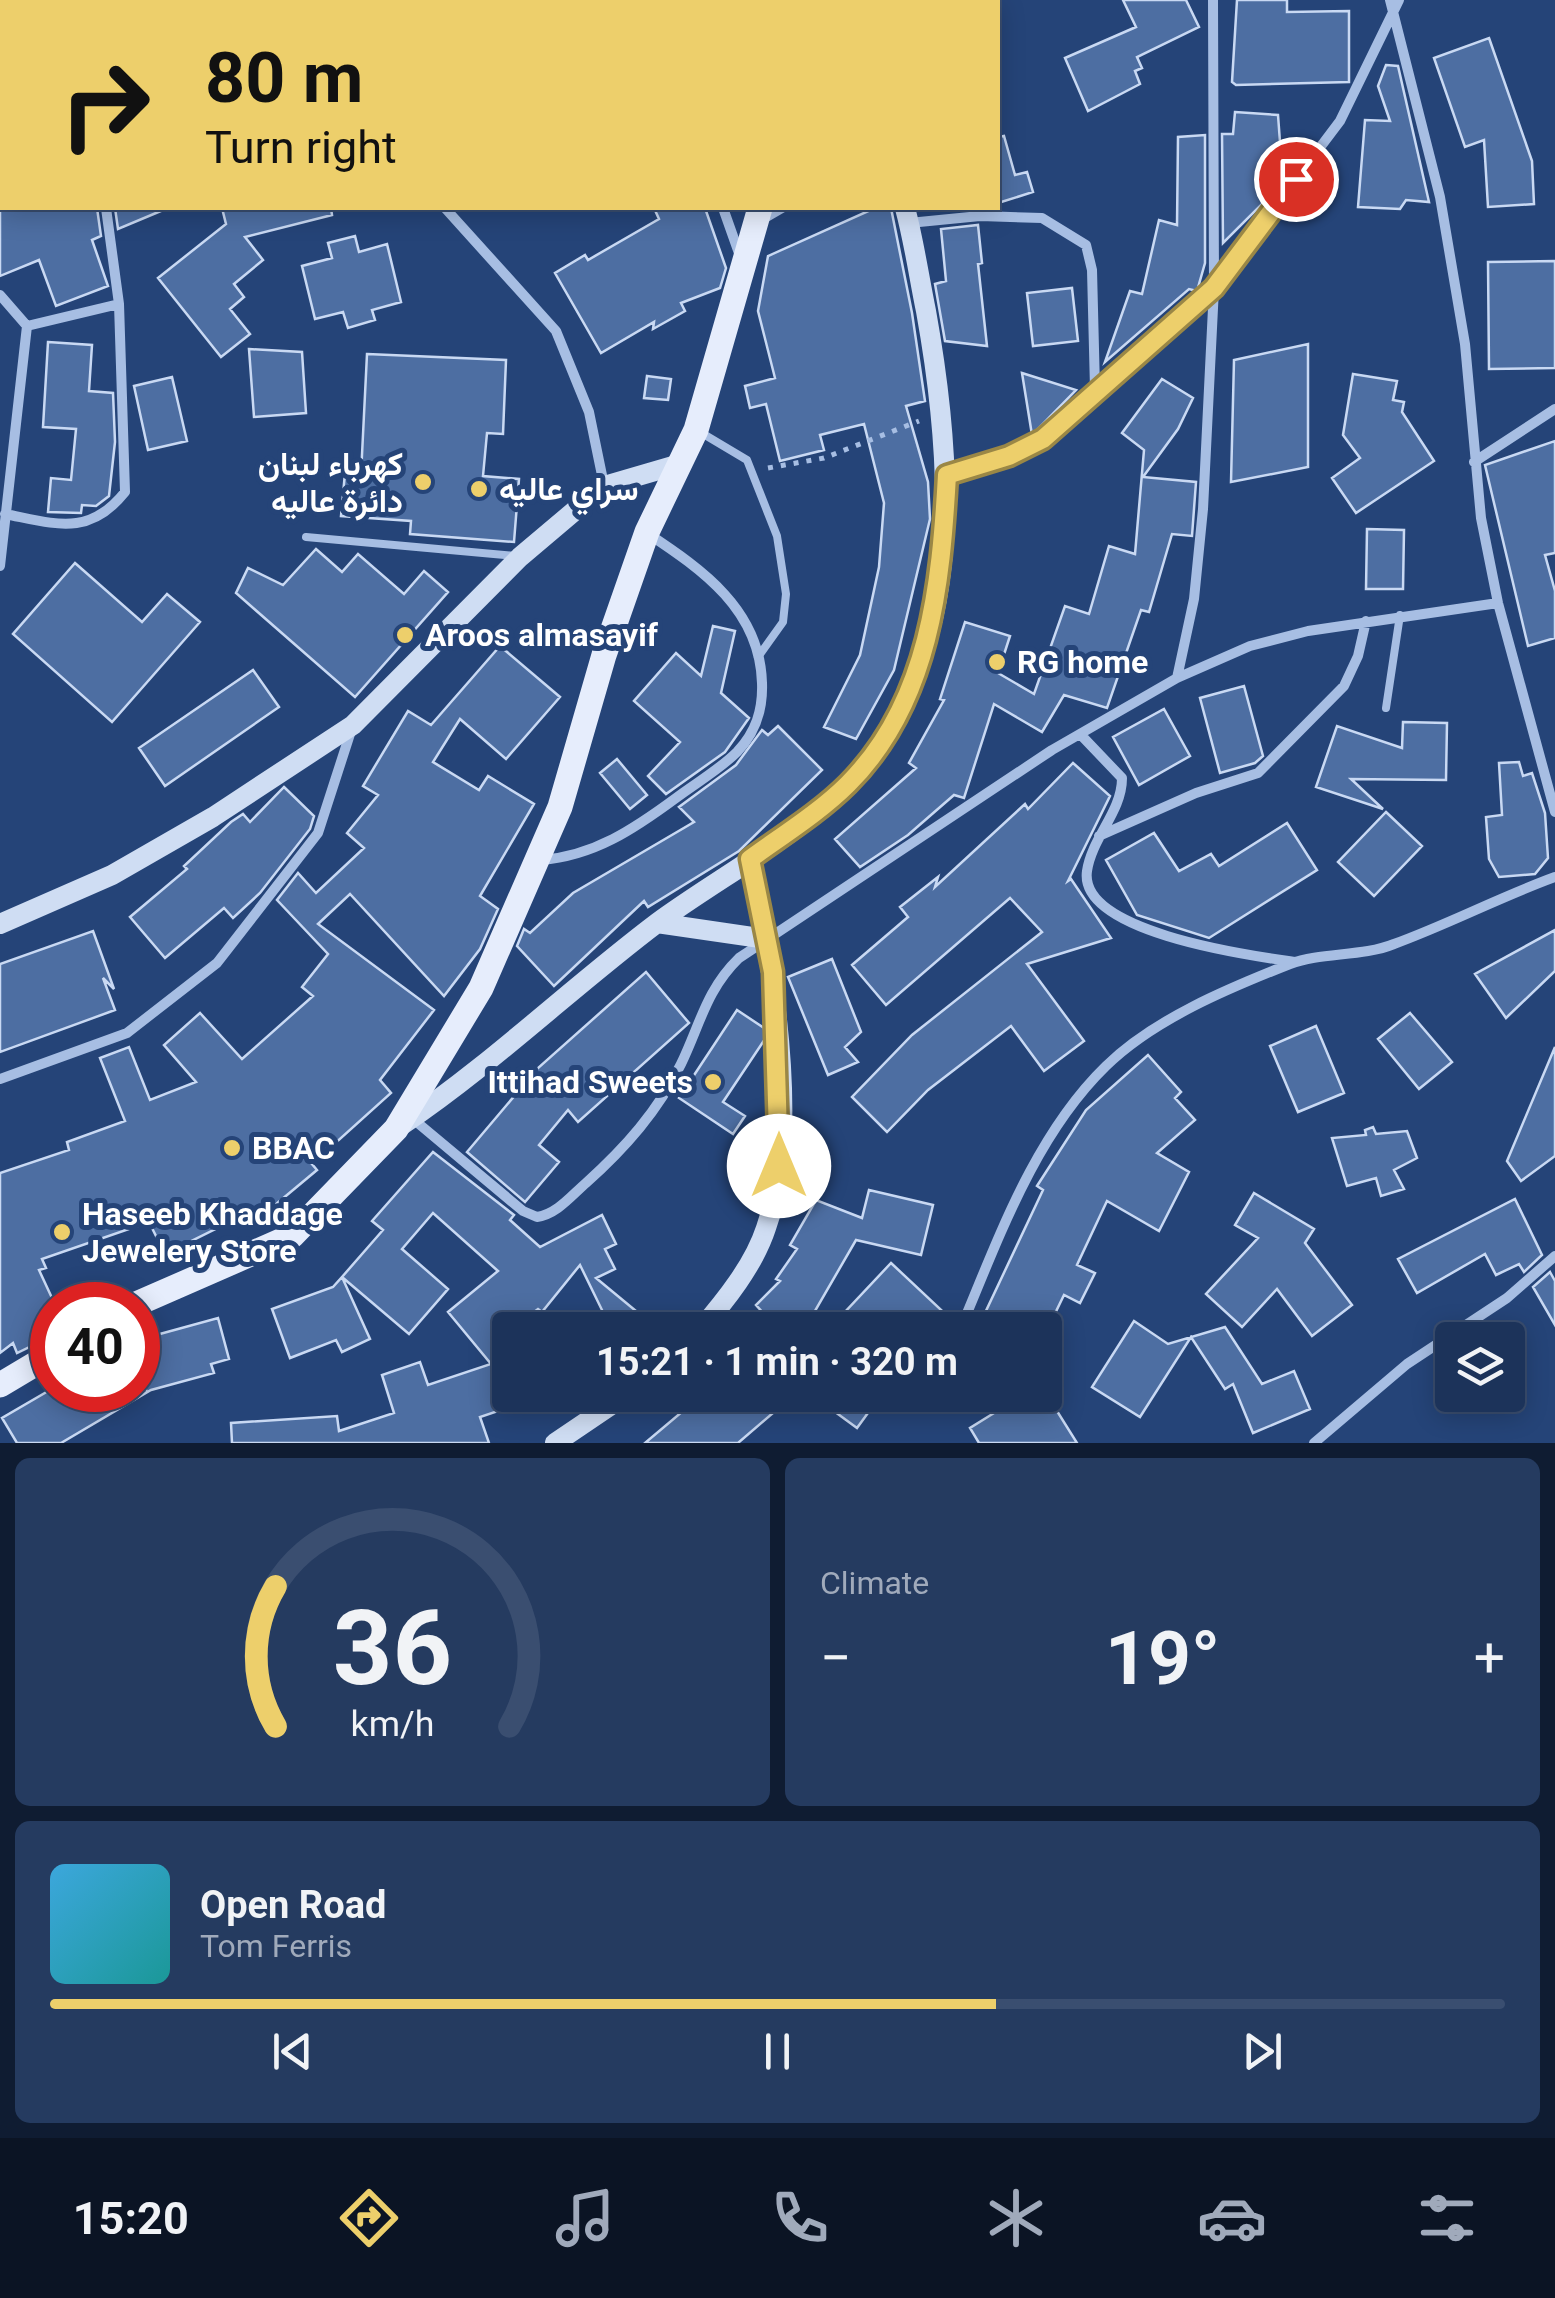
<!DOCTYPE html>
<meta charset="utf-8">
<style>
body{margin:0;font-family:Roboto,Vazirmatn,sans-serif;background:#253b60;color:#f1f3f6;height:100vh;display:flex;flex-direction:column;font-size:38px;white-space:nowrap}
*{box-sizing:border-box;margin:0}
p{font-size:32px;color:#a0aabb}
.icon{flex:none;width:55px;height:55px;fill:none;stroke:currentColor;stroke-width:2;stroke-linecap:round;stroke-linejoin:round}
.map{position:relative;height:1443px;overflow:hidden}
.details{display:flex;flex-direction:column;gap:15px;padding:15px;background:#0f1c32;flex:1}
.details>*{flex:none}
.hud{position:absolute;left:0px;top:0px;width:1000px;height:210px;box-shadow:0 5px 25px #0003,0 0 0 2px #3a4e70;background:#edcf6b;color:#111;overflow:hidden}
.buttons{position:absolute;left:1435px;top:1322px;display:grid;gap:20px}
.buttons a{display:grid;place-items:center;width:90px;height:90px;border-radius:10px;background:#1c335a;box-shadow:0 5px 25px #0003,0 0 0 2px #3a4e70;font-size:50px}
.speed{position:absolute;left:30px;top:1282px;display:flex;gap:20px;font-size:50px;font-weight:700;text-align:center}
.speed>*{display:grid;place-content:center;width:130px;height:130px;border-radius:50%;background:#1c335a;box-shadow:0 5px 25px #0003,0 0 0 2px #3a4e70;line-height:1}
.speed .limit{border:15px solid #d22;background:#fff;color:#111}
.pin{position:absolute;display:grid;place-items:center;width:85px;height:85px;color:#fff;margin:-42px;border:5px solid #fff;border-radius:50%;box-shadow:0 2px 10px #0007}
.me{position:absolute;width:110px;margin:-55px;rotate:0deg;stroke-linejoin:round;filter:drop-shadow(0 0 8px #0008)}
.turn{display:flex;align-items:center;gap:35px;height:210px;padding:0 40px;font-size:45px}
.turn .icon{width:130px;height:130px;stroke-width:2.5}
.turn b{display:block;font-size:70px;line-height:85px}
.big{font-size:75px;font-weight:700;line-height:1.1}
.details .card{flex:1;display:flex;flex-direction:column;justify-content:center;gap:15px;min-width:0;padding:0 35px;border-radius:15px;background:#253b60}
.details .dial{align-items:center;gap:0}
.dial svg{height:260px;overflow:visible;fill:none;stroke:#3a4e70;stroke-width:7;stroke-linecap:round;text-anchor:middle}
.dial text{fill:#f1f3f6;stroke:none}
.song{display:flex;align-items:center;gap:30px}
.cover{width:120px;height:120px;border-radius:15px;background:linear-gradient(135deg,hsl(200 70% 55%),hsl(180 70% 35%))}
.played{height:10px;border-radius:5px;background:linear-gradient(90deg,#edcf6b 65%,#3a4e70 65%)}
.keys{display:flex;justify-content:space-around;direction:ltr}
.heat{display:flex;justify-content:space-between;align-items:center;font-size:55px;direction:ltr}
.details .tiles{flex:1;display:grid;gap:15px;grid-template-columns:1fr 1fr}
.card:last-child{grid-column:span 2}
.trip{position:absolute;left:492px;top:1312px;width:570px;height:100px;border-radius:10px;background:#1c335a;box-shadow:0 5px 25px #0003,0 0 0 2px #3a4e70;font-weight:700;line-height:100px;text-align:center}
.tab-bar{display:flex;height:160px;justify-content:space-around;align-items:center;background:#0b1424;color:#a0aabb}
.tab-bar .icon{width:70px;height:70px}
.tab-bar .on{color:#edcf6b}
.tab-bar b{font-size:45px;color:#f1f3f6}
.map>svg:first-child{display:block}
.building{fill:#4d6ea2;stroke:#c9d9f3;stroke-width:2.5}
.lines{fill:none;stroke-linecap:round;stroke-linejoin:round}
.path{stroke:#a7bee3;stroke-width:5;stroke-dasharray:5 8;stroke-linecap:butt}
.lane{stroke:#a7bee3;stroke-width:8}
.street{stroke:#a7bee3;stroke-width:10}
.secondary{stroke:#cfddf3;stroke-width:20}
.primary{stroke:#e6edfc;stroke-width:25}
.route-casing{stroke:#9a8746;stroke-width:25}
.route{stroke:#edcf6b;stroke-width:18}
.poi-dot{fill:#edcf6b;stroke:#254478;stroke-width:4}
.labels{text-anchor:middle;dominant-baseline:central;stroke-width:10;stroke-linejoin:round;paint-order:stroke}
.poi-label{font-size:32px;font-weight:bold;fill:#fff;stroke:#254478;text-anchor:start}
</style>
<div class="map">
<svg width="1555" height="1443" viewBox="0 0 1555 1443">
<rect width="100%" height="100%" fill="#254478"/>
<path class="building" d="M1123,0H1186L1199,27L1137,57L1142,68L1135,71L1140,84L1088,111L1065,58L1136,27Z
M1237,0H1287V12L1349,11V82L1236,85L1232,82Z
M1489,38L1532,161L1534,204L1488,207L1484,140L1465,147L1434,58Z
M1386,65L1398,66L1429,202L1406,200L1400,209L1358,207L1365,120L1390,121L1378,86Z
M1235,112L1278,115L1283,183L1223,243L1222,134H1233Z
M1205,135V263L1197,291L1189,289L1105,362L1130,291L1142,294L1159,220L1177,225L1178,137Z
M1004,136L1015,175L1027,172L1033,192L998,203V137Z
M0,208H97L101,236L92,240L108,286L56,306L39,260L0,276Z
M115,208H168L118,229Z
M222,208H331L332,215L245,237L263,260L234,284L244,297L230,309L250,334L221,357L158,278L226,224Z
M654,208H705L726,268L720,288L681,303L685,311L653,329L654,322L601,353L555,273L585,255L588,260L659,219Z
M875,208H891L912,313L925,401L906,406L928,482L930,519L894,670L856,739L824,727L860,655L879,567L884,503L864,424L820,435L824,450L780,461L766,404L750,408L745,386L775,378L758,311L768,256Z
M978,225L982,263L978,264L987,346L945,341L935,284L946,281L941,229Z
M355,236L359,252L387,244L401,302L372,310L375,320L348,328L343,312L315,319L302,266L332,258L328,243Z
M1555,261V368L1489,369L1488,262Z
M1072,288L1078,341L1033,346L1027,293Z
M48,342L92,345L89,391L113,393L115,442L109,496L96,506L82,505L81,513L48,512L51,478L71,480L76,429L43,427Z
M1308,344V467L1231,482L1234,360Z
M249,349L302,352L306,413L254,417Z
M367,354L506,360L503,434L487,433L483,476L519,479L514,542L410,534L411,521L341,516L345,473L361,475Z
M1022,373L1076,390L1032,435Z
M1353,374L1397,381L1393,400L1404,402L1402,412L1434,461L1356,513L1332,478L1360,458L1343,435Z
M647,376L671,379L668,400L644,398Z
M172,377L187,441L148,450L134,386Z
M1162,379L1193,398L1178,429L1143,477L1196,482L1192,536L1172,534L1149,612L1141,610L1107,708L1064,695L1042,732L994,704L964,798L954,795L908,835L860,867L835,839L916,768L909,763L944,700L940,699L965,622L1010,636L998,673L1034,694L1065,606L1089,614L1109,546L1135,554L1144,450L1122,433Z
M1555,441V553L1545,555L1555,591V638L1528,646L1485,465Z
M1367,529L1404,530L1403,589H1366Z
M316,549L342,572L358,554L404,594L424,571L448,592L355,697L236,593L248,568L283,585Z
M75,563L142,622L167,594L200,622L112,722L13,634Z
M713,626L735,631L721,693L749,718L725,752L666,794L648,776L680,742L634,701L676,653L701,676Z
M500,646L560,697L506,759L460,719L433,762L479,790L488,776L534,804L480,896L498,909L480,949L444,996L350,894L318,924L434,1010L380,1080L391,1093L312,1164L317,1170L269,1210L264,1205L165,1254L149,1222L42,1259L46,1268L39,1270L52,1298V1336L17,1353L13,1343L0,1353V1173L69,1150L67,1142L125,1121L100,1058L129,1047L150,1100L196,1082L164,1045L200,1013L242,1059L313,996L302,987L328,954L277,900L298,873L316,893L364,848L347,833L378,795L363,786L408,711L431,725Z
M253,670L279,707L165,786L139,748Z
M1244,686L1263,756L1255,763L1220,773L1200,698Z
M1164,709L1190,756L1139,785L1113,737Z
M1403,722L1447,723L1446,780L1351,779L1383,809L1316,787L1337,726L1402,748Z
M778,726L822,770L739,851L648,907L644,901L554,986L517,946L524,929L530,933L573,893L694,822L679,807L736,765L762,730L768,735Z
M617,759L647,795L630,809L600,773Z
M1519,762L1523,776L1532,773L1545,813L1548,858L1535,874L1499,877L1489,859L1486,817L1502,815L1499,763Z
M1073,763L1110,796L1068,881L1071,879L1111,938L1027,964L1084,1041L1044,1071L1011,1026L928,1090L887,1132L852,1097L912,1035L1042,932L1010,898L886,1005L852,965L908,917L900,907L938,877L935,887L1025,804L1028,809Z
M284,787L314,816L310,829L260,893L233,918L224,908L165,958L130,917L187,869L184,866L231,822L243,814L250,822Z
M1386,812L1422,846L1374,896L1338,862Z
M1287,823L1317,870L1209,938L1137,915L1106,860L1154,833L1179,871L1211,854L1219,866Z
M1555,930V971L1506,1018L1475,974Z
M93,931L114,989L103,978L115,1010L0,1052V964Z
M832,959L861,1032L845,1047L858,1062L828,1075L788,977Z
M646,972L689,1023L578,1122L568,1110L539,1145L559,1162L525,1202L467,1152L538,1068Z
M737,1010L764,1028L765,1039L723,1102L745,1116L733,1134L679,1098Z
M1410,1013L1452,1062L1419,1089L1378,1039Z
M1316,1026L1344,1093L1298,1112L1270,1046Z
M1555,1047V1156L1521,1181L1507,1161Z
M1148,1055L1181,1092L1175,1098L1195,1120L1157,1153L1189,1172L1159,1231L1107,1201L1077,1265L1095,1273L1080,1303L1064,1295L1047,1330H1022L985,1313L1043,1190L1037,1186L1086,1110Z
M1373,1127L1376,1134L1407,1131L1417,1158L1394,1170L1404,1189L1381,1196L1376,1178L1347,1186L1332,1138L1366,1135L1365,1130Z
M433,1152L514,1215L510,1220L540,1247L602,1215L616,1244L605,1249L615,1269L596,1278L659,1330H586L602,1310L580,1265L542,1312L538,1309L510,1330V1407L480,1417L489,1443H232L231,1423L337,1416L339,1431L394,1413L382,1375L420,1362L428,1385L491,1364L448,1312L498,1271L433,1213L402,1249L448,1289L409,1334L342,1277L383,1230L372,1221Z
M869,1190L933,1205L921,1255L856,1240L804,1330H751L766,1316L756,1305L780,1281L776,1279L797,1249L790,1245L816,1200L862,1218Z
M1254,1193L1314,1229L1305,1243L1352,1305L1312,1336L1277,1289L1242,1327L1206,1294L1258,1238L1235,1225Z
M1515,1199L1542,1255L1524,1272L1519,1264L1496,1275L1485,1254L1417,1293L1398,1259Z
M891,1263L954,1322L951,1330H828Z
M1550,1272L1555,1281V1325L1533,1287Z
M342,1277L370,1339L342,1352L336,1340L290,1358L272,1309L333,1287Z
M218,1318L229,1359L211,1364L214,1373L151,1390L61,1443H17L2,1418L50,1390H146L138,1340Z
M1134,1321L1168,1344L1225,1327L1262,1384L1294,1371L1310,1409L1253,1433L1233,1384L1225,1389L1191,1337L1140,1417L1092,1387Z
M702,1395H794L738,1443H645Z
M812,1395H881L857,1428Z
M1023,1395H1047L1077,1443H979L970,1428Z"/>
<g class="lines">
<path class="path" d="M768,468L824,458L919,421"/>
<path class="lane" d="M700,432L747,460L777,536L786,594L783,622L758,657
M306,537L515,556
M1386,708L1400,615"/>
<path class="street" d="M52,0L53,2
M69,0L72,2
M290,0L291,2
M648,0L649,2
M1390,0L1440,197L1465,344L1481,518L1498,603L1555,812
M566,2L571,0
M445,208L556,331L589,412L604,485
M723,208L740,256
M763,219L782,208
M909,223L980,216L1042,218L1086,245L1092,270L1095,389L1214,288L1213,0
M0,295L27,326
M1474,462L1555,409
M947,475L1009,456L1043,439L1095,389
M5,514C56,524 89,537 125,492L119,304
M0,566L27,326L119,304L106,208
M1177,678L1194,599L1203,509L1214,288L1340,121L1399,0
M1080,734L1122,778C1122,812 1092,837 1087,871C1078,933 1254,956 1295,962
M1099,836L1196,793L1258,773L1344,686L1358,656L1366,621
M541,860C594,856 634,829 676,798C696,783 720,769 737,752C756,732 763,710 762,683C760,610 703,570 647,533
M0,1079L127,1033L217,963L318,833L351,731
M413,1119L523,1211L537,1217C557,1214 571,1196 586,1183C625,1148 658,1111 681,1064C700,1025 706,990 739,958L1052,750L1177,678L1250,646L1308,631L1498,603
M960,1330C998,1240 1034,1136 1106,1066C1154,1019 1229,988 1290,964C1321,952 1362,957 1394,944C1449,924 1500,897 1555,877
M1314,1443L1407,1364L1507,1298L1555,1256"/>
<path class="secondary" d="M657,923L767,939
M0,924L112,875L213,817L353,725L520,557L604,486L676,465
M402,1125C491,1065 571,988 657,923C715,880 805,832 852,780C967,653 954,467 926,311C919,277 914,241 905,208
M700,1330C725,1301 754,1265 766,1228C801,1129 772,961 750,859
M555,1443L626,1395"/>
<path class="primary" d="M845,2L846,0
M134,1305L292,1236L396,1129L481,988L560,807L604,655L647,532L696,430L760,208
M0,1385L52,1354"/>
</g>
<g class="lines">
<g class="route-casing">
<path id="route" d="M779,1166L773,972L750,859C783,835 820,812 848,784C930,702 941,584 947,475L1009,456L1043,439L1214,288L1296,179"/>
</g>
<use href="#route" class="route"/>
</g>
<g class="poi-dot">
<circle cx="423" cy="482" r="10"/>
<circle cx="479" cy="489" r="10"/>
<circle cx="405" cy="635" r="10"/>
<circle cx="997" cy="662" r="10"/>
<circle cx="713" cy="1082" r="10"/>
<circle cx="232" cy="1148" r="10"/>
<circle cx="62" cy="1232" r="10"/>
</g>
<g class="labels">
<g class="poi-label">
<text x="403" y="464" text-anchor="end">كهرباء لبنان<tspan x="403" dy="37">دائرة عاليه</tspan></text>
<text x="499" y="489">سراي عاليه</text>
<text x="425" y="635">Aroos almasayif</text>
<text x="1017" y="662">RG home</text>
<text x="693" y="1082" text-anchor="end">Ittihad Sweets</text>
<text x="252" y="1148">BBAC</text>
<text x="82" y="1214">Haseeb Khaddage<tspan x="82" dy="37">Jewelery Store</tspan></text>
</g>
</g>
</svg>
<div class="buttons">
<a><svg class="icon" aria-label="layers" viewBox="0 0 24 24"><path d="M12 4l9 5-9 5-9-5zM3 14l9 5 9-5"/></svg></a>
</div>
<div class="speed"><div class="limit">40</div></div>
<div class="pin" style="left:1296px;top:179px;background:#d93025"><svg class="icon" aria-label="arrive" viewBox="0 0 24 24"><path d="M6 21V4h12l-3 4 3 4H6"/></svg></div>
<svg class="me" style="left:779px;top:1166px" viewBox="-20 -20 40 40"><circle r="19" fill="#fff"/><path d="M0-13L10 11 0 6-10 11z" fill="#edcf6b"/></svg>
<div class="trip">15:21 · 1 min · 320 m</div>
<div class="hud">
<div class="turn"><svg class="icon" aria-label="right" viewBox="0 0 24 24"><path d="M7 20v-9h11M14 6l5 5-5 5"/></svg><div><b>80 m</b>Turn right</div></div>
</div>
</div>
<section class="details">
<div class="tiles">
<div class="card dial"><svg viewBox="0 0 100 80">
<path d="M14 69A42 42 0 1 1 86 69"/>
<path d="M14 69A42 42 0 0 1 14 26" stroke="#edcf6b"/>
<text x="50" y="56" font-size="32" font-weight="700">36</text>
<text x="50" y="72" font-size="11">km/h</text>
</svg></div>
<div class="card"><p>Climate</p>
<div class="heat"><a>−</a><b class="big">19°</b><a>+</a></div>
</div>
<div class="card">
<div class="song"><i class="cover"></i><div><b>Open Road</b><p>Tom Ferris</p></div></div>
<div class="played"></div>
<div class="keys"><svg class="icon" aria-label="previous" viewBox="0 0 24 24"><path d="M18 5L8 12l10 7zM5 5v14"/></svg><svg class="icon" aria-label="pause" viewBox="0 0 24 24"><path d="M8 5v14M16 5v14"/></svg><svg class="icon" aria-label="next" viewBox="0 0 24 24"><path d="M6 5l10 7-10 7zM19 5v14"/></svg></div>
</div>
</div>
</section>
<nav class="tab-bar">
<b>15:20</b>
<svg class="icon on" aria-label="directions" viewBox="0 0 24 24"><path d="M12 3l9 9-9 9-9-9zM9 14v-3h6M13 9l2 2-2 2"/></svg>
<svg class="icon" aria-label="music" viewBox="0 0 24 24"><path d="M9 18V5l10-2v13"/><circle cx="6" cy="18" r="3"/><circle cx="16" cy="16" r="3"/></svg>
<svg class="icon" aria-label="phone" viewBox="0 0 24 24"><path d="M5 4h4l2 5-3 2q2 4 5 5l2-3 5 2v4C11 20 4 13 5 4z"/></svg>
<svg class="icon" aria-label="climate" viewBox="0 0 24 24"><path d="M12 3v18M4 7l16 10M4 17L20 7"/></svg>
<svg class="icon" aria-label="car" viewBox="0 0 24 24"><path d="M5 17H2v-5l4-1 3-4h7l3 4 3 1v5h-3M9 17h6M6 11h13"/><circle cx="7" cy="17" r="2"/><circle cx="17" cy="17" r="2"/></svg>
<svg class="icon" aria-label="filters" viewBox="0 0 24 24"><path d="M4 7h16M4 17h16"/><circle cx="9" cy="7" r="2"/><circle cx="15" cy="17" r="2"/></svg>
</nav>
